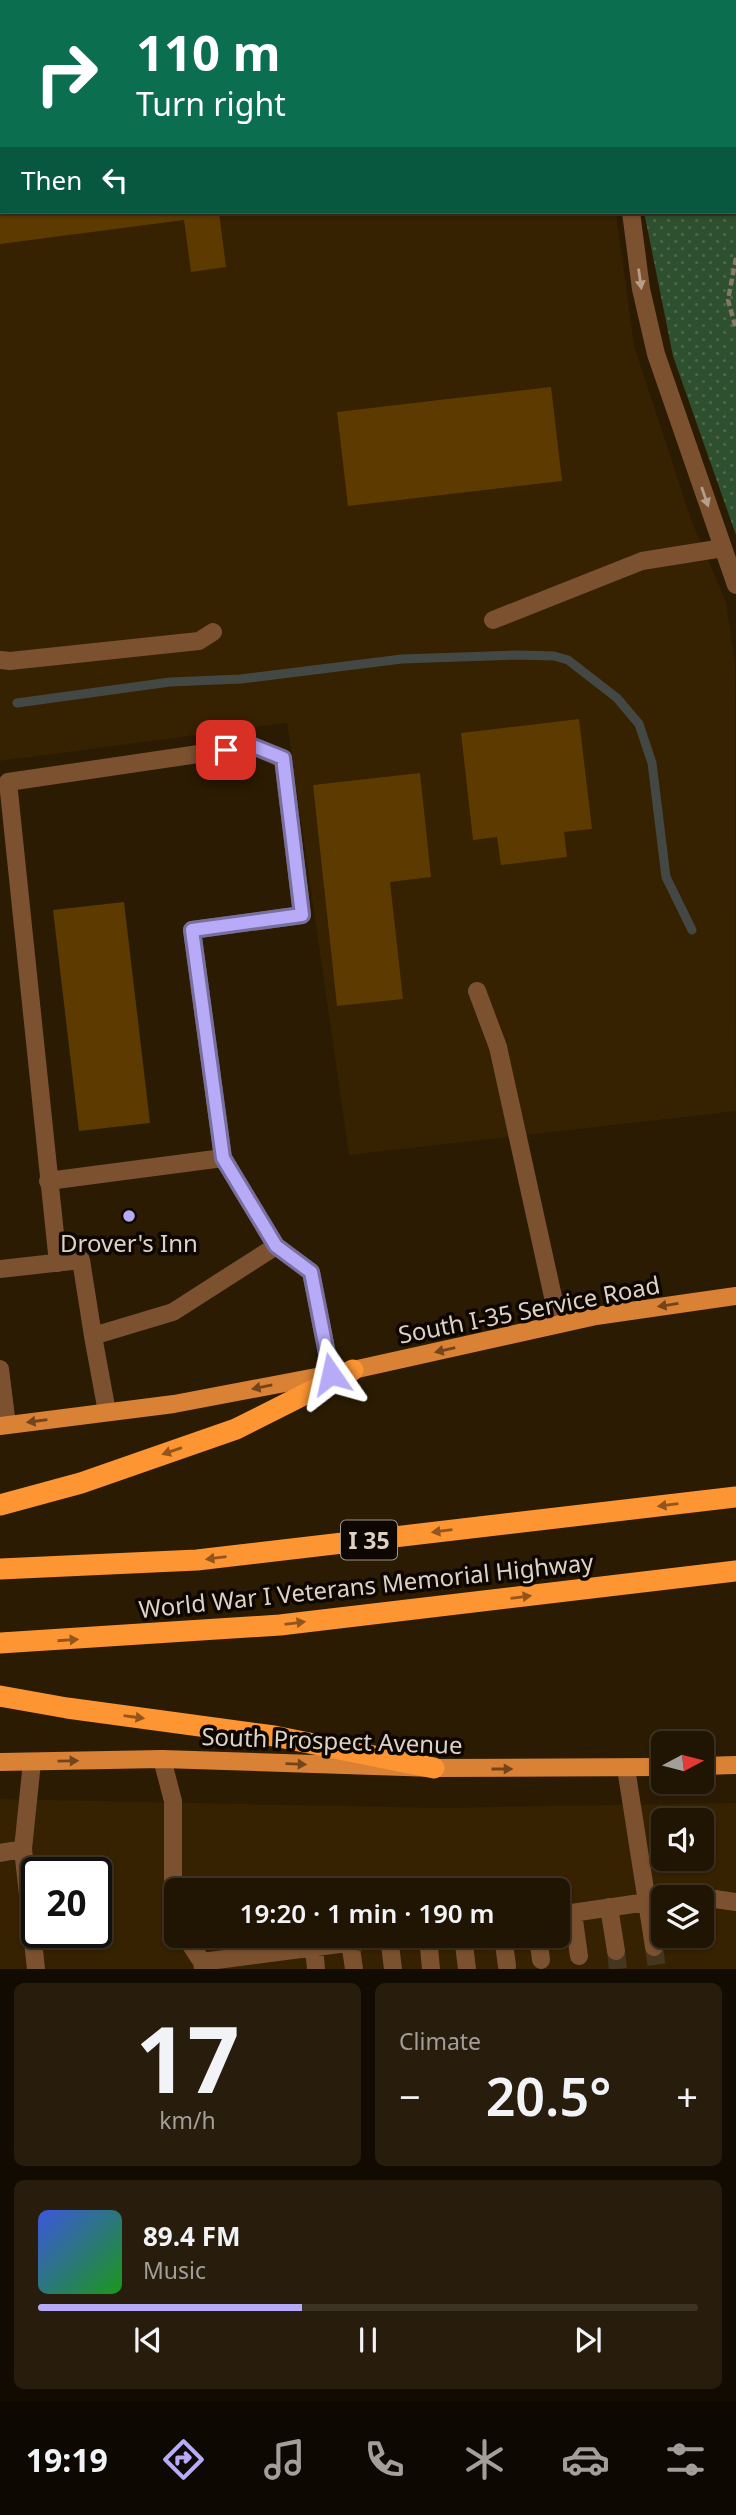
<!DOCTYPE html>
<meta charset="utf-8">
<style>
body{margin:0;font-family:"Noto Sans",sans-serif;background:#281d0c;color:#f1f3f6;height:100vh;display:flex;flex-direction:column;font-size:26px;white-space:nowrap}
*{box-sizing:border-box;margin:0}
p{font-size:23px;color:#a29e99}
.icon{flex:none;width:38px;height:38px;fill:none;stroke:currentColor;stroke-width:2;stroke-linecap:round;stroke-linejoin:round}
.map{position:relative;height:1969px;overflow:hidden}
.drawer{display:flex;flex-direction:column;gap:14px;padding:14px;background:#120b01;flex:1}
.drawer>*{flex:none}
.hud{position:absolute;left:0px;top:0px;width:737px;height:214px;box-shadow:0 2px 5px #0004,0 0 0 2px #3d3324;background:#0b6e4f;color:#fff;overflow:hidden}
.needle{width:46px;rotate:83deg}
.controls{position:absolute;left:651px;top:1731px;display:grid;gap:14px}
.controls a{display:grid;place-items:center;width:63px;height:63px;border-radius:10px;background:#201402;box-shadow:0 2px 5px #0004,0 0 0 2px #3d3324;font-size:35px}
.speed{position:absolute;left:21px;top:1857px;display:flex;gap:14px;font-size:35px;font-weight:700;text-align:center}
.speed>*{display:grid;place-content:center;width:91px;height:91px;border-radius:50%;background:#201402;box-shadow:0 2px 5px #0004,0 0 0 2px #3d3324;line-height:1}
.speed .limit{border:4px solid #111;border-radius:10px;background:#fff;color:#111}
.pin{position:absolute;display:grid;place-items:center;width:60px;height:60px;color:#fff;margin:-30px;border-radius:14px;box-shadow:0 4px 10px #0006}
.me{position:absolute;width:77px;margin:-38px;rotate:349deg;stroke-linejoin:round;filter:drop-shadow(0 0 5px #0008)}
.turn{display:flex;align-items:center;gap:24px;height:147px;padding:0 21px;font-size:32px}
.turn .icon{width:91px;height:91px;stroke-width:2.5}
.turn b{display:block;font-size:49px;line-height:60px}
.then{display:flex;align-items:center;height:66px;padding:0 21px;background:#0003;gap:14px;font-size:26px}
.big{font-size:52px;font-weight:600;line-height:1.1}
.drawer .tile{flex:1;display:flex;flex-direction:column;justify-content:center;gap:10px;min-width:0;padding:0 24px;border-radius:10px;background:#281d0c}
.drawer .dial{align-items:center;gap:0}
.dial b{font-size:91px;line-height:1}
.song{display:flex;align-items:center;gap:21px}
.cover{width:84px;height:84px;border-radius:10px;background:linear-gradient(135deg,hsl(230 70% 55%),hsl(120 70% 35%))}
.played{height:7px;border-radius:4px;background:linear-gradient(90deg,#b7abf8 40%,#3d3324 40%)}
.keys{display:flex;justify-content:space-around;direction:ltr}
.heat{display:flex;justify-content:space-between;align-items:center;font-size:38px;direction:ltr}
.drawer .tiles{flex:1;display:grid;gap:14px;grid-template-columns:1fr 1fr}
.tile:last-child{grid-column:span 2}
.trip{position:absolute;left:164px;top:1878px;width:406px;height:70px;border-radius:10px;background:#201402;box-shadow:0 2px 5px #0004,0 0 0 2px #3d3324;font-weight:600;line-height:70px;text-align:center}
.tabs{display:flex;height:112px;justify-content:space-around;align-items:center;background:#0d0801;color:#a29e99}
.tabs .icon{width:49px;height:49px}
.tabs .current{color:#b7abf8}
.tabs b{font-size:32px;color:#f1f3f6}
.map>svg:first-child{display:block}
.built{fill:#362100;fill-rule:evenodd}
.grass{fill:url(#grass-dots)}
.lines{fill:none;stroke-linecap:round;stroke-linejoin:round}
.stream{stroke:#444845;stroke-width:9}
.building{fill:#5d3b00}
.minor-tunnel{stroke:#46361f;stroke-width:18;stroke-dasharray:18 9;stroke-linecap:butt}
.path{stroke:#847763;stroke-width:4.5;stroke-dasharray:7 3.5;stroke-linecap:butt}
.minor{stroke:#7b5130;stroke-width:18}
.major{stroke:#d98235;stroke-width:18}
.highway{stroke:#fe9533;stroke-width:21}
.oneway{fill:#b69e89}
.oneway2{fill:#74441b}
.oneway3{fill:#92551c}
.route-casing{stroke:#776fa1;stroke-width:18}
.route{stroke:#b7abf8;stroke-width:12}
.poi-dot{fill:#b7abf8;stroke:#0e0701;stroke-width:2.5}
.labels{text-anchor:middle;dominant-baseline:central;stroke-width:7;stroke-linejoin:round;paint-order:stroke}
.shield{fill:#0e0701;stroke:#9f958a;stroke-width:2}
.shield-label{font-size:23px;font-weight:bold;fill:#ddd2c4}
.poi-label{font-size:24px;fill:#ddd2c4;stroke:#0e0701}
.street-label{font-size:24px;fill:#ddd2c4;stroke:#0e0701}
</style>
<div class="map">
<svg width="736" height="1969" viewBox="0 0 736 1969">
<defs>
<pattern id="grass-dots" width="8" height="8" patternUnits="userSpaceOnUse" patternTransform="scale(1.75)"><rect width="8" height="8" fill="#2e502e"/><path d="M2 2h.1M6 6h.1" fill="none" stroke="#4c684b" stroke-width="1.8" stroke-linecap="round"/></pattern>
</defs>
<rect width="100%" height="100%" fill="#2b1b02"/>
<path class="built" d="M28,0H588V2H13Z
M0,3H2V212H616L634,346L692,522L726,602L735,663L736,1111L349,1155L287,723L0,761Z
M0,1799L440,1808L736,1803V1969H0ZM663,1820H702V1858H663ZM37,1872H96V1932H37ZM177,1890H558V1936H177ZM663,1897H702V1936H663Z"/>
<path class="grass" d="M618,0H736V535L673,356L644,212H735V2Z"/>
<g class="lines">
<path class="stream" d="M17,703L170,682L241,679L402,659L517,655L554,656L568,660L617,698L639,724L652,763L666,877L692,930"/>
</g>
<path class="building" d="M0,212H219L226,267L191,272L184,220L0,244Z
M551,387L562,481L348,506L337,412Z
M579,719L592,829L564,832L567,857L501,865L497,837L473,840L461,733Z
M420,773L431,877L390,882L403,999L337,1006L313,785Z
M124,902L150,1123L79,1131L53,910Z"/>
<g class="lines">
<path class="minor-tunnel" d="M654,1947L657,1969
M616,1951L618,1969"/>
<path class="path" d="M736,258L728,300L736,329"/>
<path class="minor" d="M603,0V2
M631,212L641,289L656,354L736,585
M493,620L642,561L723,548
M0,660L10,661L199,641L213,632
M477,991L498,1047L559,1324
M48,1181L223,1158
M276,1246L311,1272L331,1374
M0,1269L81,1260L93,1336L173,1312L276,1246L223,1158L192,930L302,915L283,759L253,746L8,782L58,1263
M93,1336L107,1412
M0,1369L7,1425
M162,1759L173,1801V1916L177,1922
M32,1762L23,1849L36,1969
M626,1768L647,1902L663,1900
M0,1853L23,1849
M687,1897L695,1896L736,1902
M609,1907L616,1951
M573,1913L579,1956
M558,1915L647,1902L654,1947
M185,1936L202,1962L203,1969
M428,1936L431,1969
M463,1936L467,1969
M503,1936L507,1966
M538,1936L541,1960
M389,1937L393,1969
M350,1942L354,1969
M314,1947L316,1969
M202,1962L401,1936"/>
<path class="major" d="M0,1426L174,1404L353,1370L596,1316L736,1296
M0,1762L162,1759L434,1768L663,1767
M702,1766L736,1765"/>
<path class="highway" d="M0,1505L81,1483L236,1429L353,1370
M0,1569L197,1560L736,1497
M0,1643L280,1625L736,1571
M0,1696L67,1708L274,1736L434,1768"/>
</g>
<defs><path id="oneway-solid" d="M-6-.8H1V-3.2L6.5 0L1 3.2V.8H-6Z" transform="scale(1.75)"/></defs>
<g class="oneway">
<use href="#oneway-solid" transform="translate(640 279) rotate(82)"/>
<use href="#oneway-solid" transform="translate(705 497) rotate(71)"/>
</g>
<g class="oneway2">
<use href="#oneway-solid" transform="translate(668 1305) rotate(171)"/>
<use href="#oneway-solid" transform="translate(445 1350) rotate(167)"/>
<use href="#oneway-solid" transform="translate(262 1387) rotate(169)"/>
<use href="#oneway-solid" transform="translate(37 1421) rotate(172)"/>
<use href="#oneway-solid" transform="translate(68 1761) rotate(-1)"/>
<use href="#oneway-solid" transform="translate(296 1764) rotate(2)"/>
<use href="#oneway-solid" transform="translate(502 1769)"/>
</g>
<g class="oneway3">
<use href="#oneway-solid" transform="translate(172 1451) rotate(161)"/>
<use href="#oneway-solid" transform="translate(668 1505) rotate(173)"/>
<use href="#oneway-solid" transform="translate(442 1531) rotate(173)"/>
<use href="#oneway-solid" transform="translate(216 1558) rotate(173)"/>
<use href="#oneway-solid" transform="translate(521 1597) rotate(-7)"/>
<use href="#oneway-solid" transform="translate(295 1623) rotate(-7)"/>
<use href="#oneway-solid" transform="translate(68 1640) rotate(-4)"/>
<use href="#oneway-solid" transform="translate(134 1717) rotate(8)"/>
</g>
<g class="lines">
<g class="route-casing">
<path id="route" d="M226,750L253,746L283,758L302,915L192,930L223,1158L276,1246L311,1272L331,1374"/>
</g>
<use href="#route" class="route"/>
</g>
<circle class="poi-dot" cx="129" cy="1216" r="7"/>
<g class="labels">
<rect class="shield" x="341" y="1520.5" width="56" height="39" rx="5"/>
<g class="shield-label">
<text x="369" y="1540">I 35</text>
</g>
<g class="poi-label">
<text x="129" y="1242">Drover's Inn</text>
</g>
<g class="street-label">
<text transform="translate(529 1309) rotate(-11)">South I-35 Service Road</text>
<text transform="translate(366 1585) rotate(-6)">World War I Veterans Memorial Highway</text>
<text transform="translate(332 1740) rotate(2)">South Prospect Avenue</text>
</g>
</g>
</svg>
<div class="controls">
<a><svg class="needle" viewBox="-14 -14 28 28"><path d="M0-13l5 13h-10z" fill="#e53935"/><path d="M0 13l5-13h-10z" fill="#a29e99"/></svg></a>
<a><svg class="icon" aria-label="sound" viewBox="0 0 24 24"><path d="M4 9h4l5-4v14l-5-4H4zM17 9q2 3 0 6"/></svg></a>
<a><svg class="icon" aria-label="layers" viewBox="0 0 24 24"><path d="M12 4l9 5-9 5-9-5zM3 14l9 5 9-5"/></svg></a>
</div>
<div class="speed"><div class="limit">20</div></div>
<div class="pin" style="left:226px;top:750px;background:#d93025"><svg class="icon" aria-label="arrive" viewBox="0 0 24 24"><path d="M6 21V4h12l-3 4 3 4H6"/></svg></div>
<svg class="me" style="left:331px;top:1374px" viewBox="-20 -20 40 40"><path d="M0-17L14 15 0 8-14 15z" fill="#b7abf8" stroke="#fff" stroke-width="4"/></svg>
<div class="trip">19:20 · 1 min · 190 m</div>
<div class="hud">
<div class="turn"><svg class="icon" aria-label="right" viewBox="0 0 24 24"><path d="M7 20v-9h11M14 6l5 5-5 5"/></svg><div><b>110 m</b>Turn right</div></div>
<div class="then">Then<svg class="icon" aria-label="left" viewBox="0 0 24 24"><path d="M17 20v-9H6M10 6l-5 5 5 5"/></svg></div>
</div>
</div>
<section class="drawer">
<div class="tiles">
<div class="tile dial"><b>17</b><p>km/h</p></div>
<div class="tile"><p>Climate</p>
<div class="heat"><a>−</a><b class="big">20.5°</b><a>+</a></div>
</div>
<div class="tile">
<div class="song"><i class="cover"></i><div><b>89.4 FM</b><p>Music</p></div></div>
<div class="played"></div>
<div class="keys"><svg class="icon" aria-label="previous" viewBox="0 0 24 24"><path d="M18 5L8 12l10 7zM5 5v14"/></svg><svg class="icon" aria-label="pause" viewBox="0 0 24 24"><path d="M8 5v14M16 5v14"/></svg><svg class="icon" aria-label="next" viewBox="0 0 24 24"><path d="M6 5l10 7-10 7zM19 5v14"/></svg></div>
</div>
</div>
</section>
<nav class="tabs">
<b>19:19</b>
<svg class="icon current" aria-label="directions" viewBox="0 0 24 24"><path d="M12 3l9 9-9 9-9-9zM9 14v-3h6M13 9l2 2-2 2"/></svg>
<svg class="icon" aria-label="music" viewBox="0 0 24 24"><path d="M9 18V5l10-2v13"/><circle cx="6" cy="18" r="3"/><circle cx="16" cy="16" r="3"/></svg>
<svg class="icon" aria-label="phone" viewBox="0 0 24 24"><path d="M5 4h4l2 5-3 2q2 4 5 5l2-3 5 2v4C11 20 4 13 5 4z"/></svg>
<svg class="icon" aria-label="climate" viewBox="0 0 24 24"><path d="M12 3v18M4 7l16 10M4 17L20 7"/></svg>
<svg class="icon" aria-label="car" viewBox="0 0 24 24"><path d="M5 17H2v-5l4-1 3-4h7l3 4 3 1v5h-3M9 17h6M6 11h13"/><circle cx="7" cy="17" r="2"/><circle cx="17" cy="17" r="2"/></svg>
<svg class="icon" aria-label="filters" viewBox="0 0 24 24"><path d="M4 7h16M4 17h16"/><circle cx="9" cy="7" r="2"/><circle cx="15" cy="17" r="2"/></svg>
</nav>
